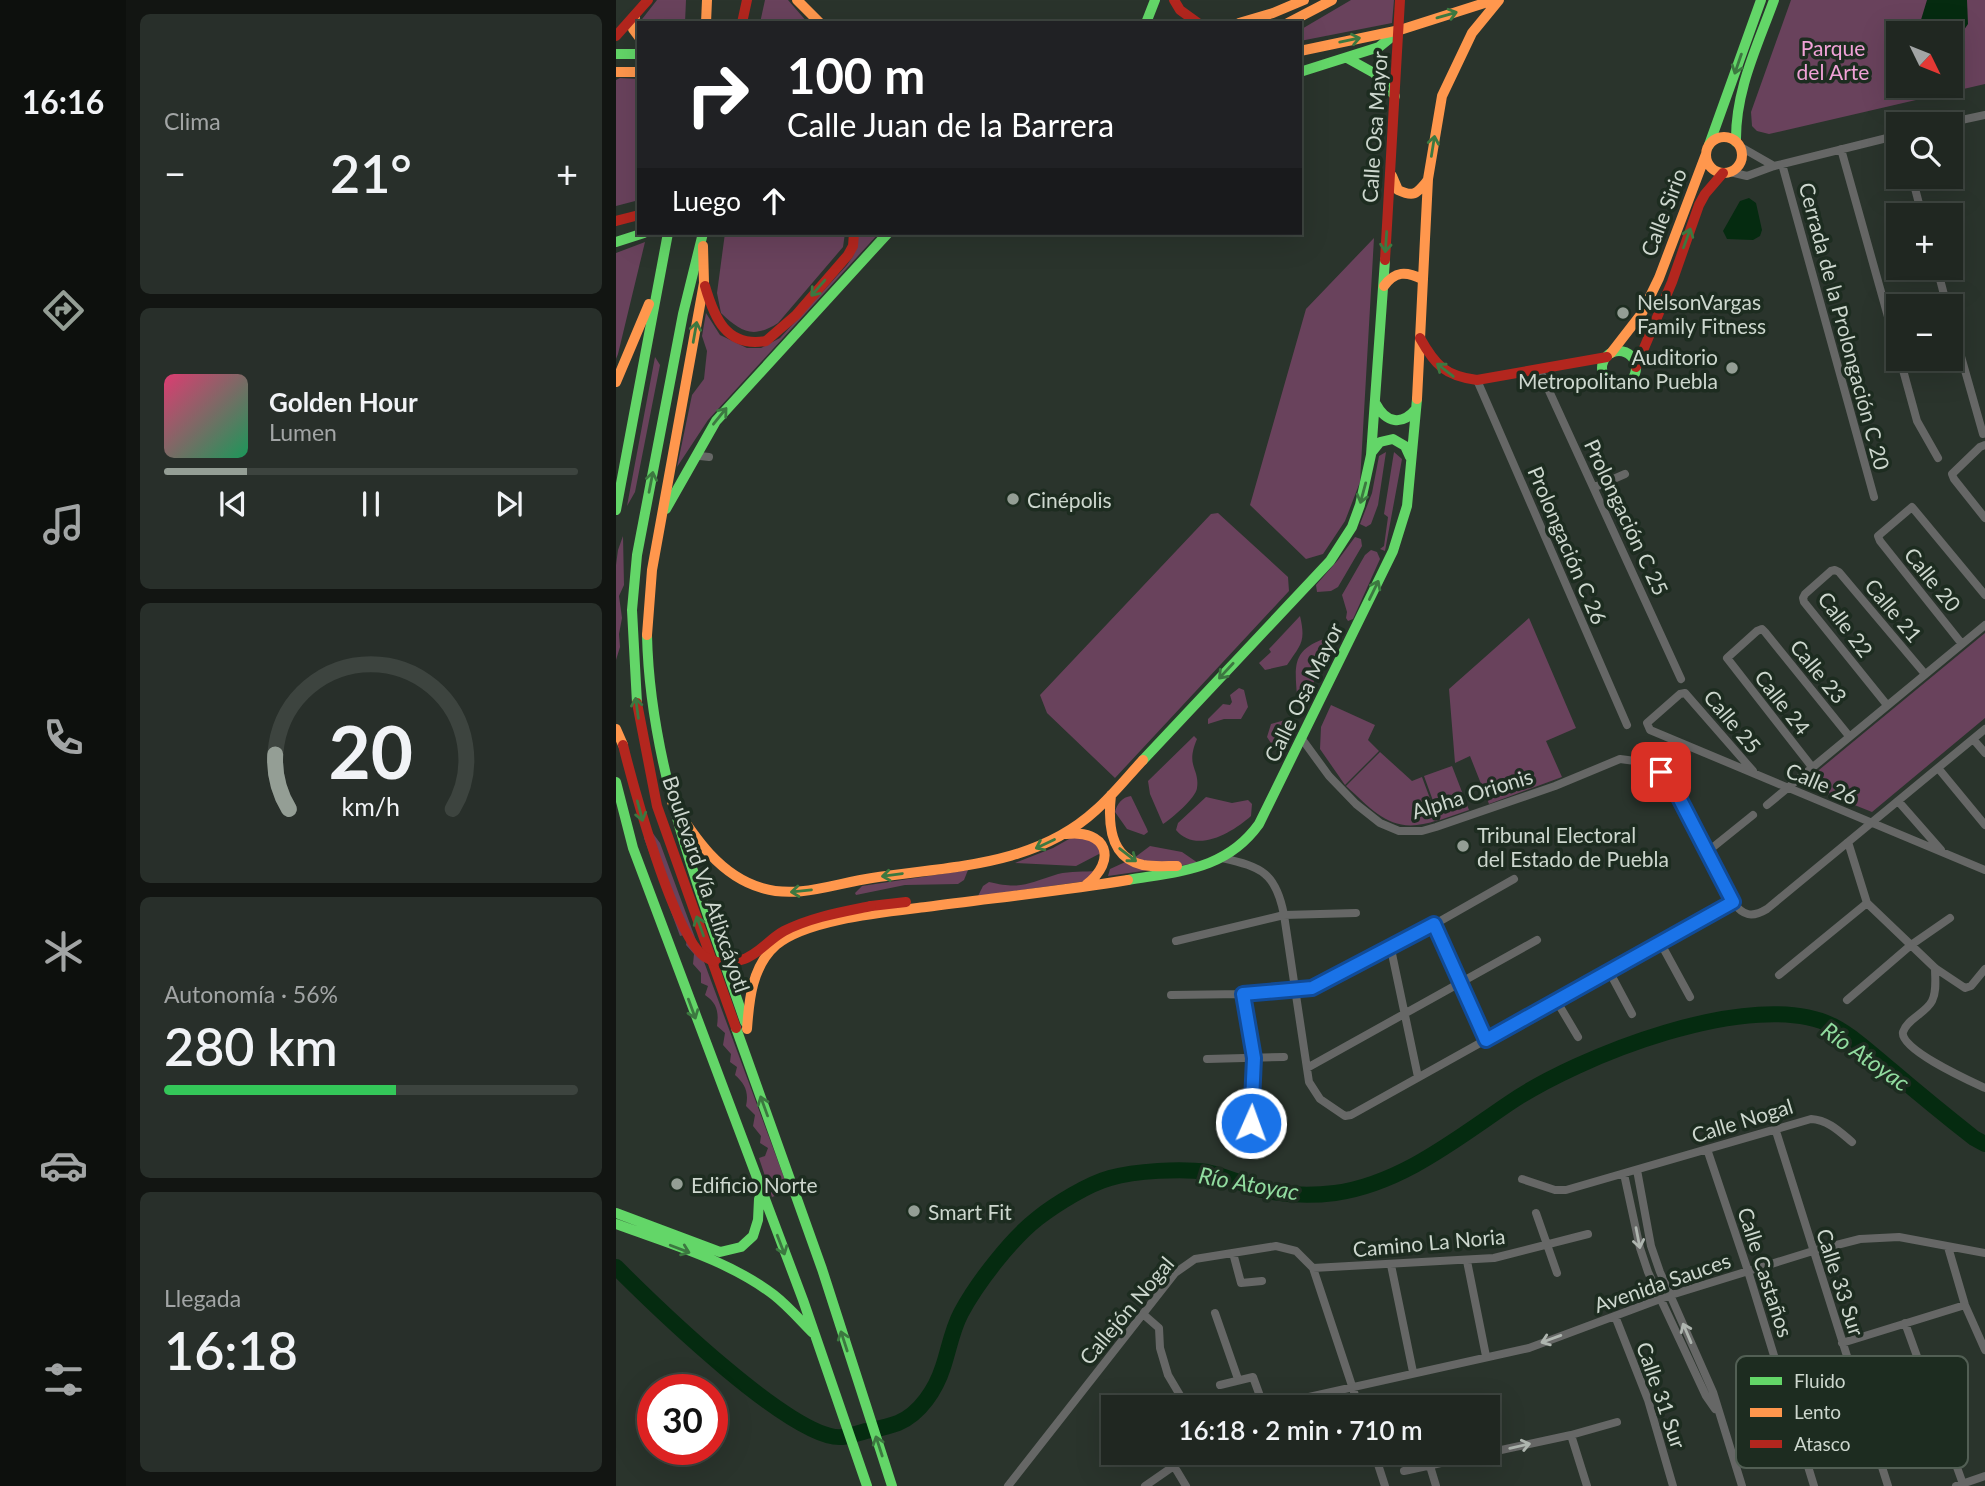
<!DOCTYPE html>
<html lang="es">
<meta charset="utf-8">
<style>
body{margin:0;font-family:Lato,sans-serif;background:#282f2a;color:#f1f3f6;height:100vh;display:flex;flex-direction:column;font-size:26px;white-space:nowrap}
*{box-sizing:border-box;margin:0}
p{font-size:23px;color:#a2a5a5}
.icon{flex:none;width:38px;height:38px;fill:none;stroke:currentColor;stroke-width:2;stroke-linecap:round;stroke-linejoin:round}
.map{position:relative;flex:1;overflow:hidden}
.details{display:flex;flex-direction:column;gap:14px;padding:14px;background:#121512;width:490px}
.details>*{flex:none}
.guide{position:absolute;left:21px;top:21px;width:665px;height:214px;border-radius:0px;box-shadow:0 7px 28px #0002,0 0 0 2px #3d443f;background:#202124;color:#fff;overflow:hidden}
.needle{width:46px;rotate:133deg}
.tools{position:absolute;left:1270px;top:21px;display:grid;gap:14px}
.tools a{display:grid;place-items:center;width:77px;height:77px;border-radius:0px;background:#202721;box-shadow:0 7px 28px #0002,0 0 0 2px #3d443f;font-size:35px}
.speed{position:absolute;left:21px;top:1374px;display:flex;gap:14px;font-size:35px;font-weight:700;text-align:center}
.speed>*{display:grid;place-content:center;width:91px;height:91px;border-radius:50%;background:#202721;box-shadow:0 7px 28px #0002,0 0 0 2px #3d443f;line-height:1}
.speed .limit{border:10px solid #d22;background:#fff;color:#111}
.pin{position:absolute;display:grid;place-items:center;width:60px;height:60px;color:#fff;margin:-30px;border-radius:14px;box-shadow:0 4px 10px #0006}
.me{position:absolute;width:77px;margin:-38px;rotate:2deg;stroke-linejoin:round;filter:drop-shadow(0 0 5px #0008)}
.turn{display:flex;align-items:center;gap:24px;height:147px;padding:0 35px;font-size:32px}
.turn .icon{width:91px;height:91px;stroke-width:2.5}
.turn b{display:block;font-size:49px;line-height:60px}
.then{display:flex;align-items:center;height:66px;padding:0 35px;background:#0003;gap:14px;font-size:26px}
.big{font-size:52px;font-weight:600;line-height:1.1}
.details .tile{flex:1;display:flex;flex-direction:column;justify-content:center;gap:10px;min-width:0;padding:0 24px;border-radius:10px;background:#282f2a}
.details .dial{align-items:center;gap:0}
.dial svg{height:182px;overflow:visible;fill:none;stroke:#3d443f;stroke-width:7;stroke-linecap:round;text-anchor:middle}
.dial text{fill:#f1f3f6;stroke:none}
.song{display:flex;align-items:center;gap:21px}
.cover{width:84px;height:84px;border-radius:10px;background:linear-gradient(135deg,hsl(340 70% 55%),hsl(150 70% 35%))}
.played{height:7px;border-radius:4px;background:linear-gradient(90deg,#949e95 20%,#3d443f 20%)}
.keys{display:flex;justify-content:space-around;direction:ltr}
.heat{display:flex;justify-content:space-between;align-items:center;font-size:38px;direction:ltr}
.charge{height:10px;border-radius:5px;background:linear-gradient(90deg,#34c759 56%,#3d443f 0)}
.trip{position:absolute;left:485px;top:1395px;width:399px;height:70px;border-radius:0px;background:#202721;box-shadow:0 7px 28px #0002,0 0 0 2px #3d443f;font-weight:600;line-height:70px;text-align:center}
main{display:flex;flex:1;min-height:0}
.tabs{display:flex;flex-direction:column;width:126px;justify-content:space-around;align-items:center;background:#0d100d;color:#a2a5a5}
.tabs .icon{width:49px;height:49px}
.tabs .on{color:#949e95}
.tabs b{font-size:32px;color:#f1f3f6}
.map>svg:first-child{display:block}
.green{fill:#69425c;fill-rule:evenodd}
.water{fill:#052b10}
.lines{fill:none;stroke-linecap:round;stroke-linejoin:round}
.river{stroke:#052b10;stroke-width:16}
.street{stroke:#666766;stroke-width:8}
.fast{stroke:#63d668;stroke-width:10}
.slow{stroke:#ff974d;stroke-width:10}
.jam{stroke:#b3261e;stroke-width:10}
.jam-bridge{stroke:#b3261e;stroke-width:10}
.oneway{stroke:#3c7840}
.oneway2{stroke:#aeb5af}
.route-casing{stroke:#114b97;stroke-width:18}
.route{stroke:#1a73e8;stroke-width:12}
.poi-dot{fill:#949e95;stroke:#1d2c20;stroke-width:2.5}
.labels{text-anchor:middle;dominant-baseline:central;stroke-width:7;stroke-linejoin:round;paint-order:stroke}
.park-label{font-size:21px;fill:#f0a2d7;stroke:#1d2c20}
.street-label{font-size:21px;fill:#cdd7ce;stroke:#1d2c20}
.poi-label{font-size:21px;fill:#cdd7ce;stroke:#1d2c20;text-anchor:start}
.water-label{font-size:23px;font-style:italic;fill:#91dc9f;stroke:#1d2c20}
.key{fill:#1d2c20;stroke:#525f54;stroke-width:2}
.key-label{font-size:19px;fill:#cdd7ce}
</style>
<main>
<nav class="tabs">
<b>16:16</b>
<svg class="icon on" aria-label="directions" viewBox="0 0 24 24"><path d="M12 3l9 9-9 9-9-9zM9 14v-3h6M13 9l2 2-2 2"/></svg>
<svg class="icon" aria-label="music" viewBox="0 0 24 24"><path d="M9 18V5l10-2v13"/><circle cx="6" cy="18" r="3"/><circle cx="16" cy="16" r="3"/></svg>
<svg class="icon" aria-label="phone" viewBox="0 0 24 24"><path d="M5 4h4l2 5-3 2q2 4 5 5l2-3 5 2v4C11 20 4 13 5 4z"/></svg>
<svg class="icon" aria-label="climate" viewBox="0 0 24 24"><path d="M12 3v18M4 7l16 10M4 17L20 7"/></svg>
<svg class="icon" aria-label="car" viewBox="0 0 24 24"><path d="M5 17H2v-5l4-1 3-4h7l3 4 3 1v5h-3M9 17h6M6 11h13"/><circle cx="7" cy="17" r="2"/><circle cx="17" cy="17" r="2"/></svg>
<svg class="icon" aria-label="filters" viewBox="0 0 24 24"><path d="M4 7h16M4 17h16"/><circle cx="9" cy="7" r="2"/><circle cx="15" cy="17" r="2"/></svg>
</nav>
<section class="details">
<div class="tile"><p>Clima</p>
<div class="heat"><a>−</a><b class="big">21°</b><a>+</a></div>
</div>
<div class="tile">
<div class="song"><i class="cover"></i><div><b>Golden Hour</b><p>Lumen</p></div></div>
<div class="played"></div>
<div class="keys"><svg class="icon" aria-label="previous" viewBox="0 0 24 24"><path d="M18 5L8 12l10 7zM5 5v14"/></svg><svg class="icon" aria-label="pause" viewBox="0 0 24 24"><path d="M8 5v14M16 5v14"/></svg><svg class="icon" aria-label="next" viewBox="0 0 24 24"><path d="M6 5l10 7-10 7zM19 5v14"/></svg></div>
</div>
<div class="tile dial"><svg viewBox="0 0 100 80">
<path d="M14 69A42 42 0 1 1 86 69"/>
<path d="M14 69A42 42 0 0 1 8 45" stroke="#949e95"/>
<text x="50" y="56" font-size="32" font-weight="700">20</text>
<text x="50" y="72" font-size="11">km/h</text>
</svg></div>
<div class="tile"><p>Autonomía · 56%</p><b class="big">280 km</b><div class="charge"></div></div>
<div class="tile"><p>Llegada</p><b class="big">16:18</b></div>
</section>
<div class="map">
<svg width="1369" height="1486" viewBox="0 0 1369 1486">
<rect width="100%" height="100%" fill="#2a342c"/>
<path class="green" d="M41,0H70L69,23H23Z
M149,0H172L192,23H144Z
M735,0H778L776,23L684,41V30Z
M1175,0H1369V84L1153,134L1141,131L1136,126L1135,112ZM1283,33H1335V86H1283Z
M4,78L23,79V200L0,206V80Z
M109,233H229L227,247L162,323C137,339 125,332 105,313L101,293Z
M243,233H263L92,420L61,467L76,395L88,379L91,351L86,336L90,313L104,335L131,348H145L164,338L231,265L237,256Z
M758,238L744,482L729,521L707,554L690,559L634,505L690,309Z
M29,242L2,354L0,359V253Z
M39,357L44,365L19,492L11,506Z
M770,452L762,505L755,524L750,527L744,524L756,493L763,456Z
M778,452L786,459L769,551L764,549L768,546L772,517L768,514Z
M602,513L672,577L673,591L499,778L431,713L424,695L595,514Z
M7,536L8,585L3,596L6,618L3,634L4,647L0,660V565L2,550Z
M739,537L745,539L746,546L722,587L715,591L701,592L700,585L722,560Z
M755,550L761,552L764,559L737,619L732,621L730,618L731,612L726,595L749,555Z
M684,616C690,642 685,644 671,665L649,670L643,663L655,652L653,649Z
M913,618L960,728L930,741L946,777L873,804L854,756L839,763L833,689Z
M1369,633V718L1256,812L1186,784Z
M713,637L717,644L688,701L681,695C678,661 678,649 713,637Z
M623,688L628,690L632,707L625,719H608L592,724V719L607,704L614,705L616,702L614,695Z
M715,705L759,725L752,740L763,751L729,785L704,749L705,727Z
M676,718L679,723L674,734L670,735L668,739L670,742L666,751H663L658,748L651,737L655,724Z
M578,736L581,739C569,767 584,768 581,788C580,798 555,819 547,824L534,794L532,781Z
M764,752L796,781L806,777L822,820C777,836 761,814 730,786Z
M836,766L853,810L824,820L808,776Z
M515,796L531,829L532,832L528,835L511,829L499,812C501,804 506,797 515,796Z
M590,797L616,803L632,800L636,804L635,816C616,833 580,854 560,830L562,823Z
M36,832L44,843L173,1191L156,1197L143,1158L149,1156L152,1148L144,1143L145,1136L137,1126L139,1115L130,1106C133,1092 129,1084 119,1075L121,1067L114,1062L115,1054L107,1045L109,1033L101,1026C103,1012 101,1003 89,995L92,986L85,983V973L77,964L78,954L70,945L72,934L64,936L28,838Z
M462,834L480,844L485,852L483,854L460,866L399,863L437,848Z
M534,846L566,852L582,863L492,876L494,869L518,858Z
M352,870L348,880L342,884L289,885L240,895L239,893L246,886Z
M481,871L471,881L362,896L367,886L373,882C406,890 412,883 442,874C454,871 469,872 481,871Z"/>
<path class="water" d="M1311,0H1351L1352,24L1335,49V33H1301Z
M1133,198L1140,203L1146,230L1144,236L1137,240L1111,239L1107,231L1124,201Z"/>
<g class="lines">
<path class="river" d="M0,1267C37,1304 178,1442 226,1437C234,1436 243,1433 250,1431C260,1429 272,1427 282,1423C304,1414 320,1389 327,1367C333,1349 336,1330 345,1313C361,1283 395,1239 422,1218C440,1204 472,1184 494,1178C519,1171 565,1168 591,1172C610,1176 628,1185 646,1190C669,1195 696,1196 719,1193C784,1184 839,1140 892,1104C960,1057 1138,986 1217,1026C1238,1037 1257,1055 1275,1070C1302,1093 1330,1116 1358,1138L1369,1144"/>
<path class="street" d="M1327,124L1369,115
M1123,146L1158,166
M1225,149L1283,356
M1166,164L1258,497
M1114,172L1131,176L1158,166L1283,135
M1296,177L1306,215
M1321,268L1331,306
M1335,321L1367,434
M1284,359L1301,421L1322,458
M923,369L1065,679
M861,380L1011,725
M1369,445L1364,447L1336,474L1338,479L1369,518
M84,456L93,457
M979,487L1009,474
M1346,644L1264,541L1262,536L1296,507L1369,595
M1271,705L1188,602L1187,598L1189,594L1215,571L1219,570L1223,572L1309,674
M686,739L713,776L740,804L764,823L783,831H806L820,827L939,786L1004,759L1027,762L1037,766L1057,786L1117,902C1127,916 1136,918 1151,909L1369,729
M1357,739L1369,753
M1196,767L1111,658L1141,631L1146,629L1149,632L1233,736
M1322,768L1369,825
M1137,771L1069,693L1064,694L1031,723L1034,730L1369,870
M1282,801L1325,850
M1151,805L1369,625
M1232,842L1251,903L1319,968L1349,988L1355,986L1369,969
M1091,852L1137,815
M606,858C646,867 660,873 668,915L693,1082L704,1099L729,1116L735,1115L1117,902
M818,924L870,1040
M560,941L668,915L740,913
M1044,942L1074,997
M775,949L802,1077
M1319,968C1319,979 1321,991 1316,1001C1310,1013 1291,1019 1287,1032C1283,1049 1354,1081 1369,1088
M993,971L1016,1014
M1163,975L1251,903
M627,994L637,1058L635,1123
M555,995L627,994L696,988L775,949L898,879
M940,1000L962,1037
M1231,1000L1295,945L1334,918
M591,1059L668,1057
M691,1068L921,940
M1159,1128L1272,1486
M1091,1149L1132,1271L1198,1486
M1021,1170L1035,1246L1044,1272L1097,1392L1126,1486
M1008,1174L1024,1248L1032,1272L1090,1396L1099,1409
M906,1179L939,1190H950L1195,1119C1212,1120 1223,1131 1236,1142
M920,1213L941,1273
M1332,1247L1349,1305L1369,1350
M617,1253L625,1283L646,1281
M851,1261L870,1356
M775,1265L797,1372
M697,1268L878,1258L972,1234
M599,1313L622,1379
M527,1314L543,1328L544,1348L552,1375L571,1407
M999,1316L1032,1400L1057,1486
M1289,1323L1347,1484
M1226,1343L1349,1305
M604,1385L637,1377L648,1407
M648,1407L913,1348L1055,1295L1197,1251L1244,1239L1283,1237L1369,1253
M955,1435L971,1486
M554,1452L558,1466L570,1486
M758,1452L769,1486
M814,1466L820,1486
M788,1471L955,1435L1001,1422
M392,1486L559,1273L579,1259L660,1246L680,1251L697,1268L743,1407
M529,1486L578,1452
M1340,1486L1369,1476"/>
<path class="fast" d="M530,23L539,0
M0,54H23
M731,58L758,73L779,96
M684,72L763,47L784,30
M1120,142C1119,91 1141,47 1158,0
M1093,145L1145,0
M0,242L28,233
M986 368a17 17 0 1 1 34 0a17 17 0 1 1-34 0Z
M760,404C770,423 786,426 800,409
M756,452L764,442L777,439L789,446L794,457
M50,509L100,421L272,233
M0,510L52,233
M31,635C34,770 86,896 129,1022
M21,703L16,610L21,555L67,314L87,233
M527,760L714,561L736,527L744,505L755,455L769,260
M0,782L17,848L187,1300L251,1486
M512,880C564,871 610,870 643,824L777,551L791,506L801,399
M120,1028L206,1269L276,1486
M0,1213L104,1252L125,1247L137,1236L142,1220L143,1199
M0,1224C54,1244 112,1260 158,1295C172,1306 184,1320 197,1333"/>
<path class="slow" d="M181,0L204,23
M19,17L17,29L23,37
M90,23L91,0
M623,23L657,13L688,0
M672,23L716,0
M684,51L784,30L878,0
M0,72H23
M1090 155a18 18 0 1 1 36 0a18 18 0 1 1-36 0Z
M776,176L782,190C799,198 801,193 812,180
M768,286C779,271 790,271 806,279
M995,353L1026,313L1043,278L1090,154
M0,382L33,304
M801,399L812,179L826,96L856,33L883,0
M31,635L36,570L88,283L87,246
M0,729L7,745
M495,795C492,822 493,858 527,865C538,867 550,866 561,866
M56,802C78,837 104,876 146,888C182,899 220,883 256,878C334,866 418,867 480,810C497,795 512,776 527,760
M450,834C491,829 502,860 470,885
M131,1029C133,1000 136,966 160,945C191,919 270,912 310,907C377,898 445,891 512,880"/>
<path class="jam" d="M558,0L564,10L582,23
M126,23L131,0
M0,36L32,0
M0,221L23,215
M769,260L784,0
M89,286C98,317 110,348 150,341L180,315L232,255L237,246L238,233
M804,338C819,365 829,376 861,380L991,357
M1020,367L1056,282L1083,205L1089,194L1107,173
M21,703L41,806L120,1028
M255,906L290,902"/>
<path class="jam-bridge" d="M7,745C17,785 58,937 89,957C101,964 111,964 125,960C141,956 153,939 168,931C195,917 226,912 255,906"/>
</g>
<defs><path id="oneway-shaft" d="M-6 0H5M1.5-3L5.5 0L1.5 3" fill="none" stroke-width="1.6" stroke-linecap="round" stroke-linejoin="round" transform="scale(1.75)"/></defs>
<g class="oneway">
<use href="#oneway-shaft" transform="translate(831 15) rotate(-16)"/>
<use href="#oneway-shaft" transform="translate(734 40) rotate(-12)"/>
<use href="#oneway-shaft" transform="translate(1122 64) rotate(109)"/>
<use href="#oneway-shaft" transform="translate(817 146) rotate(-81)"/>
<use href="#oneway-shaft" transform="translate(1071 238) rotate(-70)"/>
<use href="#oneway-shaft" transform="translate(770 242) rotate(94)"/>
<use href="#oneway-shaft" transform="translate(202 288) rotate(131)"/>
<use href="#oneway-shaft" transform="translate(79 332) rotate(-80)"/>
<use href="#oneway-shaft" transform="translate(829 370) rotate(-142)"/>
<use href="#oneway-shaft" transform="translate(104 416) rotate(-51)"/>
<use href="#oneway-shaft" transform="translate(35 482) rotate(-79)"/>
<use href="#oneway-shaft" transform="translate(747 493) rotate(105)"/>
<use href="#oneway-shaft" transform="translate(758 590) rotate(-64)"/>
<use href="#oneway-shaft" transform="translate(610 671) rotate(133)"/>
<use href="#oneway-shaft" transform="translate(21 708) rotate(-98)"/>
<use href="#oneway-shaft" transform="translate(24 811) rotate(75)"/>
<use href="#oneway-shaft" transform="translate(429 844) rotate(155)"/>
<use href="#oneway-shaft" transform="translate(512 855) rotate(38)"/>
<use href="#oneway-shaft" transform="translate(276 875) rotate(172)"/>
<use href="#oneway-shaft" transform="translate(185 891) rotate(174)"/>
<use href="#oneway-shaft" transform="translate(84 926) rotate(-110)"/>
<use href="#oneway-shaft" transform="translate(76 1009) rotate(70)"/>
<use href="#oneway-shaft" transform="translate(148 1106) rotate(-110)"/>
<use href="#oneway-shaft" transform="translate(165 1245) rotate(69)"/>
<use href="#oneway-shaft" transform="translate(64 1249) rotate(21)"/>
<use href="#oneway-shaft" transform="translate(228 1341) rotate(-108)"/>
<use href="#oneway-shaft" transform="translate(263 1446) rotate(-108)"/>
</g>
<g class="oneway2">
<use href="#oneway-shaft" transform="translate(1022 1238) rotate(79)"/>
<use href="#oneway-shaft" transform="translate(1071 1333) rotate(-113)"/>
<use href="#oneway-shaft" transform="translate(935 1339) rotate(160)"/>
<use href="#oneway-shaft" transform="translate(904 1446) rotate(-13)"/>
</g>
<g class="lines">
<g class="route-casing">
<path id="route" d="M635,1123L638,1058L627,994L696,988L818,924L870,1040L1117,902L1057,786L1045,772"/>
</g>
<use href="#route" class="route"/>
</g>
<g class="poi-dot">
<circle cx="1007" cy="313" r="7"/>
<circle cx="1116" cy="368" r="7"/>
<circle cx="397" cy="499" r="7"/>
<circle cx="847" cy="846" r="7"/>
<circle cx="61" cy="1184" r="7"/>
<circle cx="298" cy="1211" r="7"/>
</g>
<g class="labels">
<g class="park-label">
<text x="1217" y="47">Parque<tspan x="1217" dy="24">del Arte</tspan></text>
</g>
<g class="street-label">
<text transform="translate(758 127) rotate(-86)">Calle Osa Mayor</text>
<text transform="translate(1047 212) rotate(-69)">Calle Sirio</text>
<text transform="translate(1229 326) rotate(75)">Cerrada de la Prolongación C 20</text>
<text transform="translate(1011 517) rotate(65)">Prolongación C 25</text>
<text transform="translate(952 545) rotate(67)">Prolongación C 26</text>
<text transform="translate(1317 579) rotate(51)">Calle 20</text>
<text transform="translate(1278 610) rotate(50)">Calle 21</text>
<text transform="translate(1230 624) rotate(53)">Calle 22</text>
<text transform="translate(1203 671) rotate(51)">Calle 23</text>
<text transform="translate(687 692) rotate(-64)">Calle Osa Mayor</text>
<text transform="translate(1167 702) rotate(52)">Calle 24</text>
<text transform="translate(1117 721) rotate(50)">Calle 25</text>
<text transform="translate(1206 783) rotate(23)">Calle 26</text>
<text transform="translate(856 793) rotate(-17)">Alpha Orionis</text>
<text transform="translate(91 884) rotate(71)">Boulevard Vía Atlixcáyotl</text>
<text transform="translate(1126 1120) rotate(-17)">Calle Nogal</text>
<text transform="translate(813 1242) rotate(-5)">Camino La Noria</text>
<text transform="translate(1150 1272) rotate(72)">Calle Castaños</text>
<text transform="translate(1046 1282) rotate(-19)">Avenida Sauces</text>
<text transform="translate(1225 1282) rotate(72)">Calle 33 Sur</text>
<text transform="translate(510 1310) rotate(-50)">Callejón Nogal</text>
<text transform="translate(1046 1395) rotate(71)">Calle 31 Sur</text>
</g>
<g class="poi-label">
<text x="1021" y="301">NelsonVargas<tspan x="1021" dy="24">Family Fitness</tspan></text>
<text x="1102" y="356" text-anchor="end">Auditorio<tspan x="1102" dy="24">Metropolitano Puebla</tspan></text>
<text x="411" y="499">Cinépolis</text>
<text x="861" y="834">Tribunal Electoral<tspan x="861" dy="24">del Estado de Puebla</tspan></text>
<text x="75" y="1184">Edificio Norte</text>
<text x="312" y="1211">Smart Fit</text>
</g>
<g class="water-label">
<text transform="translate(1250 1056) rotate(35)">Río Atoyac</text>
<text transform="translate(633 1183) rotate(10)">Río Atoyac</text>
</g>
</g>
<rect x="1120" y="1356" width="232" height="112" rx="10" class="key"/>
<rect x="1134" y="1377" width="32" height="8" fill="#63d668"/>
<rect x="1134" y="1408" width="32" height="9" fill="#ff974d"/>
<rect x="1134" y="1440" width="32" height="8" fill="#b3261e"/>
<g class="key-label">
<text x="1178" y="1388">Fluido</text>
<text x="1178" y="1419">Lento</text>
<text x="1178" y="1451">Atasco</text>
</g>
</svg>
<div class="tools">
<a><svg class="needle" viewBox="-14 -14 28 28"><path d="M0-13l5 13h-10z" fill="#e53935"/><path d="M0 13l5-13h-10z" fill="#a2a5a5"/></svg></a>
<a><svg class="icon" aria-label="search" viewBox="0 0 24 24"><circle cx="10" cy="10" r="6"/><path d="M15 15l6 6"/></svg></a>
<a>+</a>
<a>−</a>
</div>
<div class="speed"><div class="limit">30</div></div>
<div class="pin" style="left:1045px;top:772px;background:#d93025"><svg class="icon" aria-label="arrive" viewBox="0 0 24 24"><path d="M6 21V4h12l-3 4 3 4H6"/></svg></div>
<svg class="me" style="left:635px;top:1123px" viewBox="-20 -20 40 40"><circle r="17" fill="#1a73e8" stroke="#fff" stroke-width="3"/><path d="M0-11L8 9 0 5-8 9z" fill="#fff"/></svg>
<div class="trip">16:18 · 2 min · 710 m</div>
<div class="guide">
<div class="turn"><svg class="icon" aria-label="right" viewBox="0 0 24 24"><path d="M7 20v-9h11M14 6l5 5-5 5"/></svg><div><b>100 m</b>Calle Juan de la Barrera</div></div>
<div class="then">Luego<svg class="icon" aria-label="ahead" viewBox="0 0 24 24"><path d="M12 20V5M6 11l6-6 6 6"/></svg></div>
</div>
</div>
</main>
